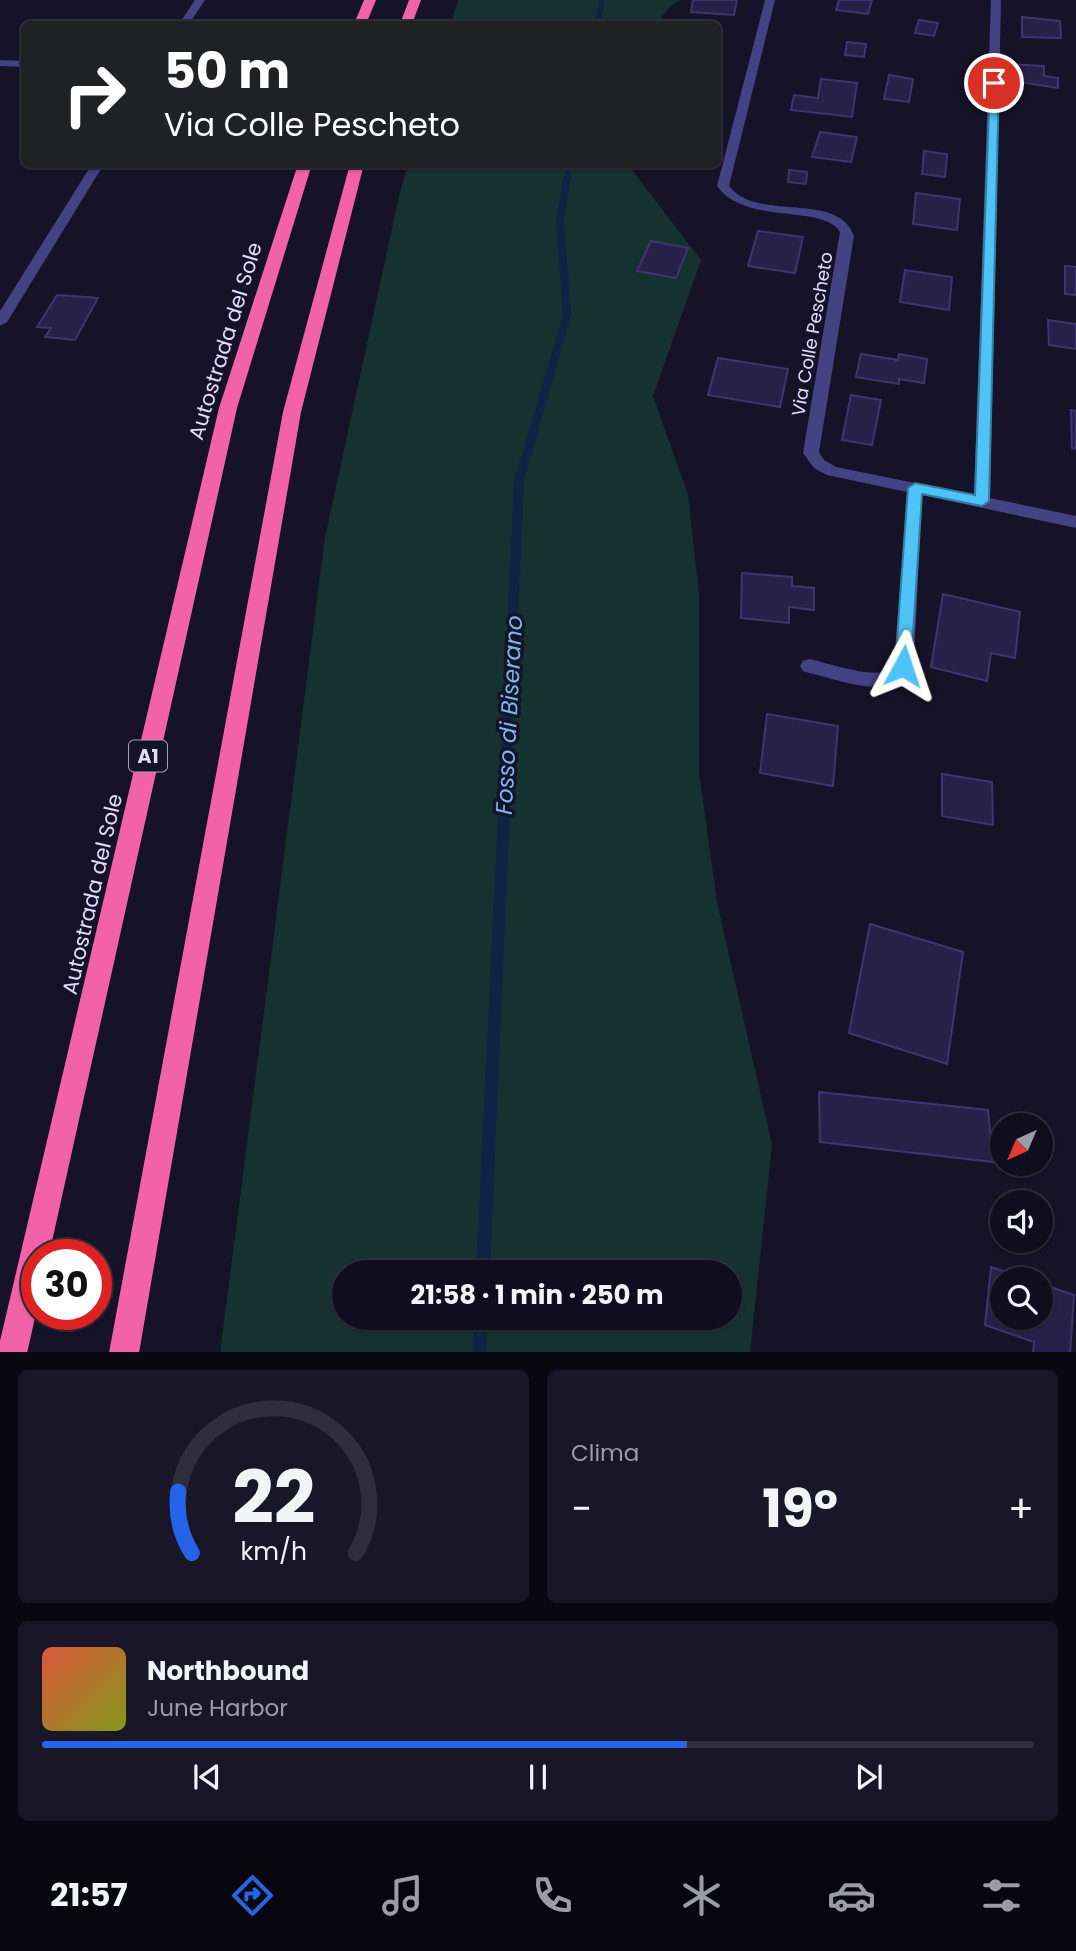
<!DOCTYPE html>
<html lang="it">
<meta charset="utf-8">
<style>
body{margin:0;font-family:Poppins,sans-serif;background:#191727;color:#f1f3f6;height:100vh;display:flex;flex-direction:column;font-size:26px;white-space:nowrap}
*{box-sizing:border-box;margin:0}
p{font-size:23px;color:#9c9ca4}
.icon{flex:none;width:38px;height:38px;fill:none;stroke:currentColor;stroke-width:2;stroke-linecap:round;stroke-linejoin:round}
.map{position:relative;height:1352px;overflow:hidden}
.drawer{display:flex;flex-direction:column;gap:18px;padding:18px;background:#090810;flex:1}
.drawer>*{flex:none}
.banner{position:absolute;left:21px;top:21px;width:700px;height:147px;border-radius:10px;box-shadow:0 2px 5px #0004,0 0 0 2px #302e3c;background:#202124;color:#fff;overflow:hidden}
.needle{width:46px;rotate:224deg}
.buttons{position:absolute;left:990px;top:1113px;display:grid;gap:14px}
.buttons a{display:grid;place-items:center;width:63px;height:63px;border-radius:50%;background:#100e1e;box-shadow:0 2px 5px #0004,0 0 0 2px #302e3c;font-size:35px}
.speed{position:absolute;left:21px;top:1239px;display:flex;gap:14px;font-size:35px;font-weight:700;text-align:center}
.speed>*{display:grid;place-content:center;width:91px;height:91px;border-radius:50%;background:#100e1e;box-shadow:0 2px 5px #0004,0 0 0 2px #302e3c;line-height:1}
.speed .limit{border:10px solid #d22;background:#fff;color:#111}
.pin{position:absolute;display:grid;place-items:center;width:60px;height:60px;color:#fff;margin:-30px;border:4px solid #fff;border-radius:50%;box-shadow:0 2px 7px #0007}
.me{position:absolute;width:77px;margin:-38px;rotate:5deg;stroke-linejoin:round;filter:drop-shadow(0 0 5px #0008)}
.turn{display:flex;align-items:center;gap:24px;height:147px;padding:0 28px;font-size:32px}
.turn .icon{width:91px;height:91px;stroke-width:2.5}
.turn b{display:block;font-size:49px;line-height:60px}
.big{font-size:52px;font-weight:700;line-height:1.1}
.drawer .card{flex:1;display:flex;flex-direction:column;justify-content:center;gap:10px;min-width:0;padding:0 24px;border-radius:10px;background:#191727}
.drawer .dial{align-items:center;gap:0}
.dial svg{height:182px;overflow:visible;fill:none;stroke:#302e3c;stroke-width:7;stroke-linecap:round;text-anchor:middle}
.dial text{fill:#f1f3f6;stroke:none}
.song{display:flex;align-items:center;gap:21px}
.cover{width:84px;height:84px;border-radius:10px;background:linear-gradient(135deg,hsl(10 70% 55%),hsl(70 70% 35%))}
.played{height:7px;border-radius:4px;background:linear-gradient(90deg,#2563eb 65%,#302e3c 65%)}
.keys{display:flex;justify-content:space-around;direction:ltr}
.heat{display:flex;justify-content:space-between;align-items:center;font-size:38px;direction:ltr}
.drawer .tiles{flex:1;display:grid;gap:18px;grid-template-columns:1fr 1fr}
.card:last-child{grid-column:span 2}
.trip{position:absolute;left:332px;top:1260px;width:410px;height:70px;border-radius:35px;background:#100e1e;box-shadow:0 2px 5px #0004,0 0 0 2px #302e3c;font-weight:700;line-height:70px;text-align:center}
.tab-bar{display:flex;height:112px;justify-content:space-around;align-items:center;background:#06060c;color:#9c9ca4}
.tab-bar .icon{width:49px;height:49px}
.tab-bar .on{color:#2563eb}
.tab-bar b{font-size:32px;color:#f1f3f6}
.map>svg:first-child{display:block}
.green{fill:#163230;fill-rule:evenodd}
.lines{fill:none;stroke-linecap:round;stroke-linejoin:round}
.stream{fill:#0f2444;fill-rule:evenodd}
.building{fill:#272048;stroke:#3f3472;stroke-width:2}
.service{fill:#434283;fill-rule:evenodd}
.minor{fill:#434283;fill-rule:evenodd}
.motorway{fill:#f262a9;fill-rule:evenodd}
.route{fill:#4fc3f7;stroke:#337fa1;stroke-width:2}
.labels{text-anchor:middle;dominant-baseline:central;stroke-width:7;stroke-linejoin:round;paint-order:stroke}
.far-street-label{font-size:18px;fill:#e0dcfc;stroke:#161328}
.shield{fill:#161328;stroke:#a3a0bc;stroke-width:2}
.shield-label{font-size:19px;font-weight:bold;fill:#e0dcfc}
.street-label{font-size:21px;fill:#e0dcfc;stroke:#161328}
.water-label{font-size:23px;font-style:italic;fill:#73baf3;stroke:#161328}
</style>
<div class="map">
<svg width="1076" height="1353" viewBox="0 0 1076 1353">
<rect width="100%" height="100%" fill="#161328"/>
<path class="green" d="M458,0H680L671,5L656,24H451Z
M408,165H628L701,260L653,396L688,495L699,594V773L717,902L772,1145L750,1352L220,1353L325,538L399,196ZM345,1272H730V1318H345Z"/>
<g class="lines">
<path class="stream" d="M599,0H605L600,24H594Z
M566,164H573L564,221L571,315L524,481L490,1272H476L514,481L563,315L556,221Z
M474,1318H488L486,1353H472Z"/>
</g>
<path class="building" d="M693,0H737L734,15L691,12Z
M839,0H872L868,14L836,10Z
M1022,17L1060,21L1061,38L1022,37Z
M919,20L938,23L934,36L915,33Z
M847,42L866,44L864,57L845,55Z
M1009,64L1044,66V76L1058,78V88L1008,80Z
M889,75L913,79L909,102L884,99Z
M821,79L857,83L852,117L791,110L794,95L818,98Z
M820,132L857,137L851,162L812,157Z
M924,151L947,154L945,177L922,174Z
M789,170L807,172L806,184L788,182Z
M916,193L960,199L957,230L913,224Z
M758,231L803,237L795,273L748,266Z
M651,241L688,248L676,278L637,271Z
M1065,266L1076,267V295L1065,294Z
M905,270L952,277L949,310L900,302Z
M57,295L98,298L75,340L45,337L51,328L37,327Z
M1048,320L1076,324V349L1049,345Z
M861,354L898,360L899,354L927,359L924,383L899,379V384L856,377Z
M718,358L788,369L780,407L708,395Z
M851,395L881,400L872,445L842,440Z
M1071,410L1076,411V449L1072,448Z
M742,573L792,577V586L814,588V610L789,607V623L741,618Z
M943,594L1020,612L1015,658L991,653L987,681L931,667Z
M767,714L838,726L833,786L760,773Z
M942,774L992,782L993,825L942,816Z
M870,924L963,952L947,1064L849,1033Z
M819,1092L988,1110L993,1162L820,1142Z
M991,1267L1028,1279H1003V1318H1041V1284L1074,1295L1070,1353H1033L1034,1342L985,1325Z"/>
<g class="lines">
<path class="service" d="M0,60L24,61V67L0,66Z"/>
<path class="minor" d="M195,0H205L189,24H179Z
M765,0H775L729,186C757,223 838,190 854,236L819,452L824,460L836,467L974,495L991,0H1001L990,498L1076,516V528L922,495L914,660L903,680C875,696 838,679 809,673L803,671L800,666L803,661L809,659C829,663 877,681 893,668L896,660L907,492L827,475L814,468L803,453L840,232C823,203 745,226 717,186Z
M92,164H104L7,322L0,326V311Z"/>
<path class="motorway" d="M364,0H376L366,24H354Z
M409,0H421L412,24H400Z
M298,164H312L237,408L49,1255H37V1309L27,1353H0V1341L219,408Z
M350,164H364L301,412L139,1353H109L283,412Z"/>
</g>
<path class="route" d="M990,81L999,83L989,501L982,506L922,494L911,666L903,673L895,666L908,488L915,483L975,495Z"/>
<g class="labels">
<g class="far-street-label">
<text transform="translate(812 334) rotate(-80)">Via Colle Pescheto</text>
</g>
<rect class="shield" x="129" y="740.5" width="38" height="31" rx="5"/>
<g class="shield-label">
<text x="148" y="756">A1</text>
</g>
<g class="street-label">
<text transform="translate(225 341) rotate(-73)">Autostrada del Sole</text>
<text transform="translate(92 894) rotate(-77)">Autostrada del Sole</text>
</g>
<g class="water-label">
<text transform="translate(509 715) rotate(-87)">Fosso di Biserano</text>
</g>
</g>
</svg>
<div class="buttons">
<a><svg class="needle" viewBox="-14 -14 28 28"><path d="M0-13l5 13h-10z" fill="#e53935"/><path d="M0 13l5-13h-10z" fill="#9c9ca4"/></svg></a>
<a><svg class="icon" aria-label="sound" viewBox="0 0 24 24"><path d="M4 9h4l5-4v14l-5-4H4zM17 9q2 3 0 6"/></svg></a>
<a><svg class="icon" aria-label="search" viewBox="0 0 24 24"><circle cx="10" cy="10" r="6"/><path d="M15 15l6 6"/></svg></a>
</div>
<div class="speed"><div class="limit">30</div></div>
<div class="pin" style="left:994px;top:83px;background:#d93025"><svg class="icon" aria-label="arrive" viewBox="0 0 24 24"><path d="M6 21V4h12l-3 4 3 4H6"/></svg></div>
<svg class="me" style="left:903px;top:666px" viewBox="-20 -20 40 40"><path d="M0-17L14 15 0 8-14 15z" fill="#4fc3f7" stroke="#fff" stroke-width="4"/></svg>
<div class="trip">21:58 · 1 min · 250 m</div>
<div class="banner">
<div class="turn"><svg class="icon" aria-label="right" viewBox="0 0 24 24"><path d="M7 20v-9h11M14 6l5 5-5 5"/></svg><div><b>50 m</b>Via Colle Pescheto</div></div>
</div>
</div>
<section class="drawer">
<div class="tiles">
<div class="card dial"><svg viewBox="0 0 100 80">
<path d="M14 69A42 42 0 1 1 86 69"/>
<path d="M14 69A42 42 0 0 1 8 42" stroke="#2563eb"/>
<text x="50" y="56" font-size="32" font-weight="700">22</text>
<text x="50" y="72" font-size="11">km/h</text>
</svg></div>
<div class="card"><p>Clima</p>
<div class="heat"><a>−</a><b class="big">19°</b><a>+</a></div>
</div>
<div class="card">
<div class="song"><i class="cover"></i><div><b>Northbound</b><p>June Harbor</p></div></div>
<div class="played"></div>
<div class="keys"><svg class="icon" aria-label="previous" viewBox="0 0 24 24"><path d="M18 5L8 12l10 7zM5 5v14"/></svg><svg class="icon" aria-label="pause" viewBox="0 0 24 24"><path d="M8 5v14M16 5v14"/></svg><svg class="icon" aria-label="next" viewBox="0 0 24 24"><path d="M6 5l10 7-10 7zM19 5v14"/></svg></div>
</div>
</div>
</section>
<nav class="tab-bar">
<b>21:57</b>
<svg class="icon on" aria-label="directions" viewBox="0 0 24 24"><path d="M12 3l9 9-9 9-9-9zM9 14v-3h6M13 9l2 2-2 2"/></svg>
<svg class="icon" aria-label="music" viewBox="0 0 24 24"><path d="M9 18V5l10-2v13"/><circle cx="6" cy="18" r="3"/><circle cx="16" cy="16" r="3"/></svg>
<svg class="icon" aria-label="phone" viewBox="0 0 24 24"><path d="M5 4h4l2 5-3 2q2 4 5 5l2-3 5 2v4C11 20 4 13 5 4z"/></svg>
<svg class="icon" aria-label="climate" viewBox="0 0 24 24"><path d="M12 3v18M4 7l16 10M4 17L20 7"/></svg>
<svg class="icon" aria-label="car" viewBox="0 0 24 24"><path d="M5 17H2v-5l4-1 3-4h7l3 4 3 1v5h-3M9 17h6M6 11h13"/><circle cx="7" cy="17" r="2"/><circle cx="17" cy="17" r="2"/></svg>
<svg class="icon" aria-label="filters" viewBox="0 0 24 24"><path d="M4 7h16M4 17h16"/><circle cx="9" cy="7" r="2"/><circle cx="15" cy="17" r="2"/></svg>
</nav>
